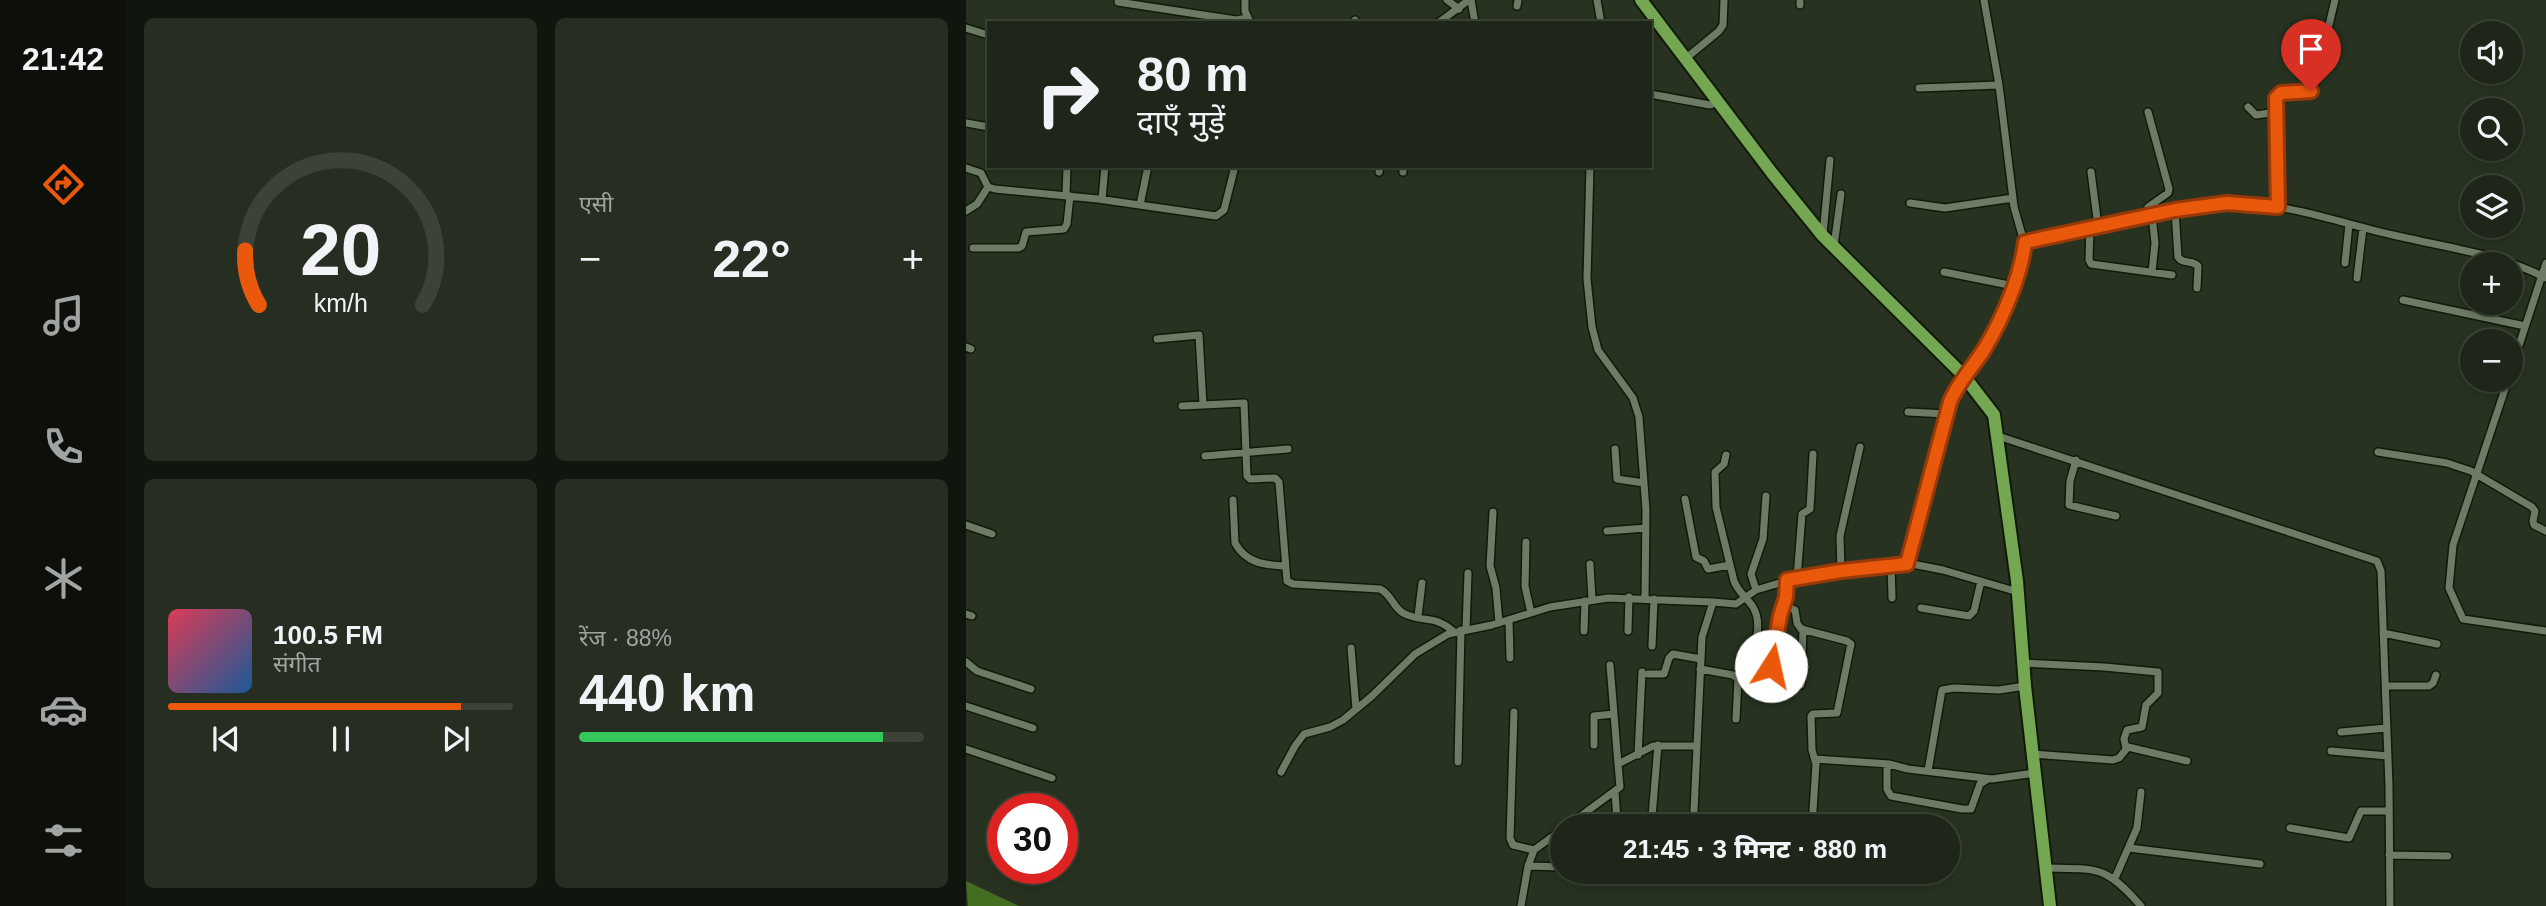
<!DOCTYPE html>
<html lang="hi">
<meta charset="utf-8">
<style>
body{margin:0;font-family:Helvetica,"Noto Sans Devanagari",sans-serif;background:#252e21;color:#f1f3f6;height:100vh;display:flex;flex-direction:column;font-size:26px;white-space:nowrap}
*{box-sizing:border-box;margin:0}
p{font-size:23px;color:#a0a5a2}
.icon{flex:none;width:38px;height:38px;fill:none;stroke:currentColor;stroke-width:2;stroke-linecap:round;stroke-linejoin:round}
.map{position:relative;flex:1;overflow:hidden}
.side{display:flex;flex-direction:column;gap:18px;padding:18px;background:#10150d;width:840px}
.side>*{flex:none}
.hud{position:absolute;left:21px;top:21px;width:665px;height:147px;border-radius:0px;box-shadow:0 4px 10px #0003,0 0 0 2px #3b4337;background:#1d2618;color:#f1f3f6;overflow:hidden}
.controls{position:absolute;left:1494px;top:21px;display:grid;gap:14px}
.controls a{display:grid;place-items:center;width:63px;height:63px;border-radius:50%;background:#1d2618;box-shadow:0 4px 10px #0003,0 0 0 2px #3b4337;font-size:35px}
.speed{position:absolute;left:21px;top:793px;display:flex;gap:14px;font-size:35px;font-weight:700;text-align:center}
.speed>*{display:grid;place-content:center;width:91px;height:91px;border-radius:50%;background:#1d2618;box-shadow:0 4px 10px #0003,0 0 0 2px #3b4337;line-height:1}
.speed .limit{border:10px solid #d22;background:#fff;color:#111}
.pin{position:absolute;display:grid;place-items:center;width:60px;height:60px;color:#fff;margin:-72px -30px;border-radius:50% 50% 50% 0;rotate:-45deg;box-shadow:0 0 7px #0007}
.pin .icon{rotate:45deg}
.me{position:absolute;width:77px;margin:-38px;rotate:10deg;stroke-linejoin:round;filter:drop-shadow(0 0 5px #0008)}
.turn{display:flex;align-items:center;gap:24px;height:147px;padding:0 35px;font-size:32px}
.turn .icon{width:91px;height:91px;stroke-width:2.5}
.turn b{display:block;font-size:49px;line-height:60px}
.big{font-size:52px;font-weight:800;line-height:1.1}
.side .tile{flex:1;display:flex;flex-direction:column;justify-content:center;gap:10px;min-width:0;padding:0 24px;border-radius:10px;background:#252e21}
.side .dial{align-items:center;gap:0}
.dial svg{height:182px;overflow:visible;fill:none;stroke:#3b4337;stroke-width:7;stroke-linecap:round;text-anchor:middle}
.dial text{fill:#f1f3f6;stroke:none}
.song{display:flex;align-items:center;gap:21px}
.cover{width:84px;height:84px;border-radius:10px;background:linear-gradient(135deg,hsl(350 70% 55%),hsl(210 70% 35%))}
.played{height:7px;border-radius:4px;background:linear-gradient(90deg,#ea580c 85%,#3b4337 85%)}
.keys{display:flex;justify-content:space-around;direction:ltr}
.heat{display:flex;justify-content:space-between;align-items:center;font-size:38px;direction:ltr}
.charge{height:10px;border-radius:5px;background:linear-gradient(90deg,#34c759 88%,#3b4337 0)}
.side .tiles{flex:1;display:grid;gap:18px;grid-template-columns:repeat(2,1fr)}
.trip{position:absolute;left:584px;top:814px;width:410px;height:70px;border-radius:35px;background:#1d2618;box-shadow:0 4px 10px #0003,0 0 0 2px #3b4337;font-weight:800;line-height:70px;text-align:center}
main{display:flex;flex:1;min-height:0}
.menu{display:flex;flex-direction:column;width:126px;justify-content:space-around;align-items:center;background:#0c0f0a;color:#a0a5a2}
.menu .icon{width:49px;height:49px}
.menu .selected{color:#ea580c}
.menu b{font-size:32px;color:#f1f3f6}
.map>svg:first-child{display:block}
.water{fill:#436d21}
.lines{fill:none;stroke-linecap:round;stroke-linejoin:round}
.street-casing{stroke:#101a08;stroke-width:10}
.highway-casing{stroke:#101a08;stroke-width:16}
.street{stroke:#6d7b65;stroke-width:7}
.highway{stroke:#75a652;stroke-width:12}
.route-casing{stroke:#983908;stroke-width:18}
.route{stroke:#ea580c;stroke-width:12}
</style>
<main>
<nav class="menu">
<b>21:42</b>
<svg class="icon selected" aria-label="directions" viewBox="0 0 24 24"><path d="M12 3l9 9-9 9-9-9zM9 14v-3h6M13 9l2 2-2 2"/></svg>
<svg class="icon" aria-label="music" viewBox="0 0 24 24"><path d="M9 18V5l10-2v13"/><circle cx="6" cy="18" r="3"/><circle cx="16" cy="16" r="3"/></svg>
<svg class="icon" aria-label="phone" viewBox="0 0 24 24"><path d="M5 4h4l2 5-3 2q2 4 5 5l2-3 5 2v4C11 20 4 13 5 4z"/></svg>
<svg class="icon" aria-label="climate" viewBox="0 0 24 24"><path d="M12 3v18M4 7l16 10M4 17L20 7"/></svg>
<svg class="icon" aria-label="car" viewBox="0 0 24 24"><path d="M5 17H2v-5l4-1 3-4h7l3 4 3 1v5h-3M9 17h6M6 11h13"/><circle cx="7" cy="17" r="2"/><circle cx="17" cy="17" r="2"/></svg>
<svg class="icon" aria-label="filters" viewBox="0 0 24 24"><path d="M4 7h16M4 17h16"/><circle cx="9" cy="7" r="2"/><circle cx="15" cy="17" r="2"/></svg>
</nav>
<section class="side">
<div class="tiles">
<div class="tile dial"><svg viewBox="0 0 100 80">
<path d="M14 69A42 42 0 1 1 86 69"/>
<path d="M14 69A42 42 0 0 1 8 45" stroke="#ea580c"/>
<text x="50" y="56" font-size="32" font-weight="700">20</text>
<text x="50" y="72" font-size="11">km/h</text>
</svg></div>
<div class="tile"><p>एसी</p>
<div class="heat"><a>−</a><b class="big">22°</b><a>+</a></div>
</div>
<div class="tile">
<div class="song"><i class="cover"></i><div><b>100.5 FM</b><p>संगीत</p></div></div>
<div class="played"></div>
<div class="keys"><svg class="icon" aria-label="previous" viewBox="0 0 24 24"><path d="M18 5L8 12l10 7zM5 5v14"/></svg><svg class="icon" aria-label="pause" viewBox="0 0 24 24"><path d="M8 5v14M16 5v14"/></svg><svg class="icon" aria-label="next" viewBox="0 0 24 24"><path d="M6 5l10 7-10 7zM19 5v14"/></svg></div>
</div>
<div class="tile"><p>रेंज · 88%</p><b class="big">440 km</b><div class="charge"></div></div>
</div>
</section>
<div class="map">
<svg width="1580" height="906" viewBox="0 0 1580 906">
<rect width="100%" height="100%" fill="#273320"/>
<path class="water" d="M0,881L53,906H2Z"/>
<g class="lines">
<g class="street-casing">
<path id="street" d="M279,0V11L284,22
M481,0L493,9
M505,0L509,23
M631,0L635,23
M1018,0L1033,85L1048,207L1058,242
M152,2L270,20L282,18
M834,5V0
M551,6L552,0
M389,20L390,23
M472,23L503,0
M0,28L19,34
M719,59L753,31L757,25L758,0
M953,88L1033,85
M684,94L744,105L752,102
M1282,107L1290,115L1311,112
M0,123L23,127
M624,166L621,279L626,327L632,350L667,398L673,417L680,510L679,599
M0,168L15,173L22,187L29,189L132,199L250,216L258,210L269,166
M413,172L414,166
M437,172V166
M1125,172L1132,226
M100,195L101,166
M136,199L139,166
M944,203L979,208L1047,198
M174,205L182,166
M1312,207L1310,98L1315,94L1341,92L1348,87L1369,0
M1209,210L1212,257C1216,264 1227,260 1232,266L1231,288
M0,211L11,204L22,187
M1186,215L1189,243L1186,272
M1181,216L1182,207L1202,193L1203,189L1182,112
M1124,227L1123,260L1125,264L1206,275
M857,234L864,160
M868,246L875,194
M7,248H52L56,246L60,232L98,229L101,224L104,196
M1379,263L1383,224
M978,272L1048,286
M1391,278L1397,228
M1437,300L1559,326
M191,339L233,335L237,405
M0,347L5,349
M1545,370L1580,263
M1542,380L1487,545L1483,588L1497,619L1580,631
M216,406L278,403L281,476L284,479L309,478L313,482L321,581L327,584L414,589C425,594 427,607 437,613C455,623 469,614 488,632
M942,412L980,414
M1032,436L1411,561L1415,571L1423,786L1424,906
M649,449L651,479L678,483
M1412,452L1481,463L1505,471L1566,507L1569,511L1567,521L1568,525L1580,531
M760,455L758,464L749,472L750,507L768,581C772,592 781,598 787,607C798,626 787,648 783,667
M239,456L322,449
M1110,460L1104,481L1103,505L1150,516
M719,499L730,557L738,561L742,569L764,565
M267,500L269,543C280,563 298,565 318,566
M527,512L524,566L530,588L533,623
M0,525L26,534
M641,531L680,528
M560,542L559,586L565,613
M941,563L984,402C992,383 1005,369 1016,352C1036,323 1055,276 1058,242C1097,233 1135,225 1174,217C1212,210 1251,201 1290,204C1340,209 1388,227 1436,237C1484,248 1536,255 1580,278
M624,564L626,600
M925,565L926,598
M875,571L874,536L894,447
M831,578L836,514L844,509L847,454
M790,590L785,574L797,539L800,496
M817,605L829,610L831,623L835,629L881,641L885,644L871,713L847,714L845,716L846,750L850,764L846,826
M955,608L1003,616L1008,611L1015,581
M0,614L6,616
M452,616L456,583
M543,620L544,658
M500,629L502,573
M618,631L619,601
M662,631L663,597
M1417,633L1471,644
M686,646L688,599
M385,648L390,709
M0,662L11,671L65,689
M1057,663L1138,667L1192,672V693L1180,705L1176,727L1161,730L1158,739L1160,748
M644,665L652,764
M805,666L814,616L820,597L821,580
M734,669L767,675L772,679L770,719
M682,674H698L703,658L707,654L735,659
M835,685L837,629
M1420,686H1463L1467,683L1470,675
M0,706L67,728
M548,712L544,838L547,845L568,850
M1375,732L1421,728
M628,745V716L648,714
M0,749L86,778
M1365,751L1422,756
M1066,754L1147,760L1153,758L1162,747L1221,761
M672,755L676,672
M849,759L923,764L942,769L1026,779L1069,773
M492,762L495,630
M921,764V789L925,796L996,809H1005L1014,784L1022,779
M962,771L976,690L988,688L1033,690L1059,686
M315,772L329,746L338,734L364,727L377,720L406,696L449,654L482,634L526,625L584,607L642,598L747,602
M649,792L651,820L649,826
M728,811L736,637L747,602L770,604L790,590L831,578L941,563L977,570L1052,592
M686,817L692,745
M601,826L654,787L652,764L687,746H730
M1324,828L1383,838L1395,811H1423
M1163,848L1294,864
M1423,855L1482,856
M562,866L597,867
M1080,868C1132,869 1139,865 1175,906
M1149,878L1171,828L1175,792
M555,906L562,866L568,850L597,829"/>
</g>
<g class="highway-casing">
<path id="highway" d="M675,0L806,173L856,235L998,376L1028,415L1051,581L1059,686L1084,906"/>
</g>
<use href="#street" class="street"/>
<use href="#highway" class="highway"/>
</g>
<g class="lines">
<g class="route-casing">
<path id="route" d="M805,666L814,616L820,597L821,580L875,571L941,564L984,402C992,382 1008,366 1019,348C1037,318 1055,276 1059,242L1209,210L1261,203L1312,207L1310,98L1315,93L1345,91"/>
</g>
<use href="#route" class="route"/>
</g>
</svg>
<div class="controls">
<a><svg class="icon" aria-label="sound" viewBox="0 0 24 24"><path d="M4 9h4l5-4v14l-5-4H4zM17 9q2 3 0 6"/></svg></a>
<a><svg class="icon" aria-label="search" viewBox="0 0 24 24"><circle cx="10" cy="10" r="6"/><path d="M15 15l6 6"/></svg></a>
<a><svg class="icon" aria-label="layers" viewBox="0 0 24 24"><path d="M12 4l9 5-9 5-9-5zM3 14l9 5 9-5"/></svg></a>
<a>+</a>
<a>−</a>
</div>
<div class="speed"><div class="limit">30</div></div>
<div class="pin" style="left:1345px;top:91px;background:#d93025"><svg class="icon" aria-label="arrive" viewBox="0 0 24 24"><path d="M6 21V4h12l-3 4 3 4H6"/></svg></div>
<svg class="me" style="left:805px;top:666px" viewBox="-20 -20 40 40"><circle r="19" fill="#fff"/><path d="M0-13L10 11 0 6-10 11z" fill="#ea580c"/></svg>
<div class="trip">21:45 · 3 मिनट · 880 m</div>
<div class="hud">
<div class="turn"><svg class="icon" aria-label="right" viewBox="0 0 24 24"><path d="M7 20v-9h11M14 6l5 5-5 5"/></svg><div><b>80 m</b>दाएँ मुड़ें</div></div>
</div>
</div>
</main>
